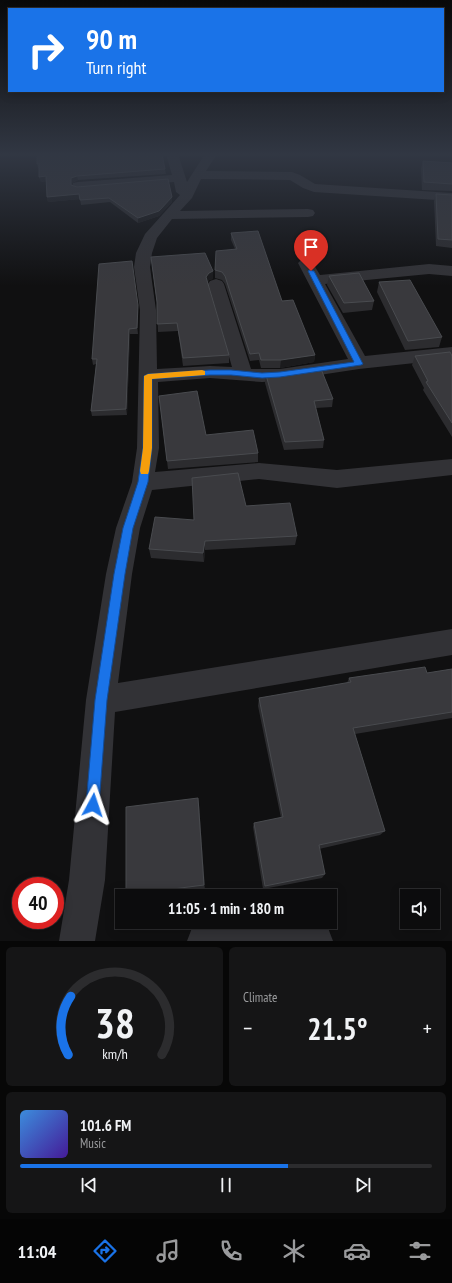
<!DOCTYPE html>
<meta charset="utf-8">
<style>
body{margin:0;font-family:"PT Sans Narrow",sans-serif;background:#151516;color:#f1f3f6;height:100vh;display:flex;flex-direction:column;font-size:15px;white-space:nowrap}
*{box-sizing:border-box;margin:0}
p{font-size:13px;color:#9a9b9d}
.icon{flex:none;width:22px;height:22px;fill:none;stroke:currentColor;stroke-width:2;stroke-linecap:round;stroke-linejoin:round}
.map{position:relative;height:941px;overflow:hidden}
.details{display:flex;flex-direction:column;gap:6px;padding:6px;background:#070707;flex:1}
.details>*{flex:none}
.banner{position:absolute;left:8px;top:8px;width:436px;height:84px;border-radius:0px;box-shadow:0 2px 10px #0003,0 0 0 1px #2c2c2e;background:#1a73e8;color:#fff;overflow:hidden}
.buttons{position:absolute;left:400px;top:889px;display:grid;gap:8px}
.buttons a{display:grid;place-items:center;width:40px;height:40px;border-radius:0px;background:#0c0c0d;box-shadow:0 2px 10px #0003,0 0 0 1px #2c2c2e;font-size:20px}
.speed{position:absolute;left:12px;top:877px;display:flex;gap:8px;font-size:20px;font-weight:700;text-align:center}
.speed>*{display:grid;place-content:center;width:52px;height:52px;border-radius:50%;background:#0c0c0d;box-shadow:0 2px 10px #0003,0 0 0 1px #2c2c2e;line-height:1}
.speed .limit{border:6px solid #d22;background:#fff;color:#111}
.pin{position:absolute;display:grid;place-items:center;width:34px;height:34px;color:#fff;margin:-41px -17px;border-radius:50% 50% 50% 0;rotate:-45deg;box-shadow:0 0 4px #0007}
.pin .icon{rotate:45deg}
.me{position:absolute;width:44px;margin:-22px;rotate:5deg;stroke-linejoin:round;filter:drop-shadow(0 0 3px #0008)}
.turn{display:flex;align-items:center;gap:14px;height:84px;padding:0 12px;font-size:18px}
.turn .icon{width:52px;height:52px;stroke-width:2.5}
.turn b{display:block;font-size:28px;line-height:34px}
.big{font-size:30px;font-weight:800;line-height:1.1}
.details .card{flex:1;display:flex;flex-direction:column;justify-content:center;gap:6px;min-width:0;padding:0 14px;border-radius:6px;background:#151516}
.details .dial{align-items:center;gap:0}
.dial svg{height:104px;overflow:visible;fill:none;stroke:#2c2c2e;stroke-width:7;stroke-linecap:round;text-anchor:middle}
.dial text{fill:#f1f3f6;stroke:none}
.song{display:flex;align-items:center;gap:12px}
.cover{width:48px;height:48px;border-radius:6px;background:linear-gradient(135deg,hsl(210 70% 55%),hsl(260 70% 35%))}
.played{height:4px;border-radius:2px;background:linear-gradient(90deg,#1a73e8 65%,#2c2c2e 65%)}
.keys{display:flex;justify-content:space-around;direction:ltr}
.heat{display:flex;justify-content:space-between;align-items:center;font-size:22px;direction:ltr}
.details .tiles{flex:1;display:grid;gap:6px;grid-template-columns:1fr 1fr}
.card:last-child{grid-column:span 2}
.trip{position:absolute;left:115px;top:889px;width:222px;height:40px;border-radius:0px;background:#0c0c0d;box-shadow:0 2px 10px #0003,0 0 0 1px #2c2c2e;font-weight:800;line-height:40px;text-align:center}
.tabs{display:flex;height:64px;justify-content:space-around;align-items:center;background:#050505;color:#9a9b9d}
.tabs .icon{width:28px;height:28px}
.tabs .on{color:#1a73e8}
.tabs b{font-size:18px;color:#f1f3f6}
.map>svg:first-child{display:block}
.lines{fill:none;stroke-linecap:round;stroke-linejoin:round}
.minor{fill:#323236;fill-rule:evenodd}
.wall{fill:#2c2c2f}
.shaded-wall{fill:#1b1b1d}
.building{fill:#39393d;stroke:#494b4f}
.route{fill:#1a73e8;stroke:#114b97}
.slow{fill:#f59e0b}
</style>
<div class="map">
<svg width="452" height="941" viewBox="0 0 452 941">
<rect width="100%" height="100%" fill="#101011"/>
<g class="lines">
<path class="minor" d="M166,154H178L187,182L205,154H217L206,171L292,172L300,175L315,184L452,193V201L314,192L303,188L290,180L201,179L192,198L180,211L308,209L313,210L315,213L313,216L308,217L172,219L157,238L152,253L150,267L156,310L157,369L210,366L232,367L208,284L210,281L216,279L222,281L224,284L251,369H280L348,359L298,263L301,260L306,258L311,260L320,275L429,264L452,266V276L429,274L325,284L365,356L452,347V359L359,369L280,381L262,382L210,378L158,382L159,448L155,472L259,463L337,470L452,459V475L337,488L259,479L152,490L140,528L132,574L118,683L452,629V655L115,712L105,880L95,941H59L69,880L86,700L106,574L116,528L132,482L137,448L140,310L134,267L136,253L145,234L180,195L176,192L174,182L78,190L73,189L72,186L73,183L78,182L172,175Z
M208,922H312L328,928L333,941H187L192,928Z"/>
</g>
<path class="wall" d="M423,161L452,163V191L422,190L421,168Z
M37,164L165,169L166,174L78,180L72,183V185L77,187L172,202L159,216L138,223L110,202L81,205L80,199L48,202L47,197V181L41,182L39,177V168H38Z
M436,194L452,195V248L436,246L434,201Z
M231,233L282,301L315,355L314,362L280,368H261L259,360L250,361L225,284L222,280L215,278V270L235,249L231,240Z
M151,257L213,279L209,280L208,282L229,355V363L183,366L178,331L158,332L157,304Z
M329,276L374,301L372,310L343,313L327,285Z
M379,282L442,337L439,347L405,350L377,292Z
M138,310V334H130L127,415L92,416L91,411L96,364L93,365L92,359Z
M415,356H452V437L423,390L424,388L412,365Z
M266,375L333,399L332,407L316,408L324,440L323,448L284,450L265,383Z
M159,396L206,435L258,453V462L168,469Z
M246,506L297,536L295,545L205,550L204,562L151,558L149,549L194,520Z
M452,669V718L355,734L385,831L380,835L319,849L325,874L322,878L263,889L253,827L254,823L281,818L258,706L259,698L347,683L349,678L427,673Z
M199,804L205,889L146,896H127L126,895Z"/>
<path class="shaded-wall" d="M46,176L48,181L41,182L39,177Z
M77,176L78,180L72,183V189L71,185V178Z
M79,194L80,199L48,202L47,197Z
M172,197V202L159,216L138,223V218Z
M213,271V279L209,280L207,284L206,277L209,273Z
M138,305V334L137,328Z
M129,329L130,334L127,415L126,409Z
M315,355L314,362L280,368L281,360Z
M205,541V550L204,562L203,553Z
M198,798L199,804L205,889L204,885Z"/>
<path class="building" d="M37,154H162L165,169L77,176L71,178V185L77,187L168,179L172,197L159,211L138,218L109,198L80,200L79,194L47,197L46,176L39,177V163L37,164Z
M423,161L452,163V184L424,182Z
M436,194L452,195V240L438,239Z
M258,231L282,301L293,300L315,355L281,360H261L259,353L250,354L225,276L222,272L215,270L216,251L237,249L231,233Z
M205,253L213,271L209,273L206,277L229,355L183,358L177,323L157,324V302L151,257Z
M132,261L138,305L137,328L129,329L126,409L91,411L97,359H92L99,264Z
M359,273L374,301L344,303L329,276Z
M410,280L442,337L408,341L379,282Z
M450,352L452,356V423L426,382L428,381L415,356Z
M321,369L333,399L314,401L324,440L285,442L266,375Z
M197,391L206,435L253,430L258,453L167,461L159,396Z
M238,473L246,506L290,503L297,536L205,541L203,553L149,549L155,517L194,520L192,478Z
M425,667L427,673L452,669V712L353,728L385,831L319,845L325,874L265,886L254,823L283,817L259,698L351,682L349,678Z
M198,798L204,885L126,895V807Z"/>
<linearGradient id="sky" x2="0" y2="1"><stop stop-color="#090909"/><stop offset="0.54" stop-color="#313743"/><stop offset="1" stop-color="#313743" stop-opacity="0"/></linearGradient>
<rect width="452" height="286" fill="url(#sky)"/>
<path class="route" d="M309,270L314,271L363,364L361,365L280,377L262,378L231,375H210L152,379V448L148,482L133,528L125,574L107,700L99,805L97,810L93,812L88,810L86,805L95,700L114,574L123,528L138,482L143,448L144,376L148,374L210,370H231L262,373L280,372L354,362L308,271Z"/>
<path class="slow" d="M202,370L205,371V375L152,379V448L149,471L148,474H141L140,471L143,448L144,376L148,374Z"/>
</svg>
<div class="buttons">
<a><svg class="icon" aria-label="sound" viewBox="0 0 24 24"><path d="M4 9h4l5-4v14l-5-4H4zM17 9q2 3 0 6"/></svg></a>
</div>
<div class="speed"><div class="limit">40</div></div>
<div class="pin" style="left:311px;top:271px;background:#d93025"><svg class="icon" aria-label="arrive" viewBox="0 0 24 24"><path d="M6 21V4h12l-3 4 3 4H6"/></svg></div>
<svg class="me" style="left:93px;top:805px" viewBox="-20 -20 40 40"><path d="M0-17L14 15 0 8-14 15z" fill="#1a73e8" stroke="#fff" stroke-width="4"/></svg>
<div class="trip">11:05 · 1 min · 180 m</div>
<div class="banner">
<div class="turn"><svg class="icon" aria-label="right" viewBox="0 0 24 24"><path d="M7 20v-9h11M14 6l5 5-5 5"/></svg><div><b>90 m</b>Turn right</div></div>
</div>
</div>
<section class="details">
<div class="tiles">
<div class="card dial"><svg viewBox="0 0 100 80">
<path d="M14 69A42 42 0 1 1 86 69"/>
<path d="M14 69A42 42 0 0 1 16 24" stroke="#1a73e8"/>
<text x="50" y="56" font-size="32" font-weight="700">38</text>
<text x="50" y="72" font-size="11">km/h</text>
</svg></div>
<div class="card"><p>Climate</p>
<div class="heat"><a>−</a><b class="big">21.5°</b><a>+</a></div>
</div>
<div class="card">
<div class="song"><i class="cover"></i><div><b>101.6 FM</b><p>Music</p></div></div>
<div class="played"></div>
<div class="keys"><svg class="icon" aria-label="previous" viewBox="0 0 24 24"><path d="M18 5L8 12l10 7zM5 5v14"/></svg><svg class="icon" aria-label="pause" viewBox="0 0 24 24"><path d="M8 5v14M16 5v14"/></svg><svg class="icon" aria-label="next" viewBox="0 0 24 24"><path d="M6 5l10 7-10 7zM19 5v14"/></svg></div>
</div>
</div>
</section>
<nav class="tabs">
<b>11:04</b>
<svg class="icon on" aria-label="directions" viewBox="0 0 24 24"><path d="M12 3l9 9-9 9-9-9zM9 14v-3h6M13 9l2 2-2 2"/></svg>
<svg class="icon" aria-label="music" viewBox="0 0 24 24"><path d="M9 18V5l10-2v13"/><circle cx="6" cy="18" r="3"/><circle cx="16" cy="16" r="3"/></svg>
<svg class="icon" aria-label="phone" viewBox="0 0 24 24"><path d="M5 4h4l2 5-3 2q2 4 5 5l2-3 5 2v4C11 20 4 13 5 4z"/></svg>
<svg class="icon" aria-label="climate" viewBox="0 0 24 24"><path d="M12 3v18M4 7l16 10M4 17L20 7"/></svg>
<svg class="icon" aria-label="car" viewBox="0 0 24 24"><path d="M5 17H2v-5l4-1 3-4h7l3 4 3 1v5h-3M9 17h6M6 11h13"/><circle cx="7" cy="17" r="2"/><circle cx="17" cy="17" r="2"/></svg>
<svg class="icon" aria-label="filters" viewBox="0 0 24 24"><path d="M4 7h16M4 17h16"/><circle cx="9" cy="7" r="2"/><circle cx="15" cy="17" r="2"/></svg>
</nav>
